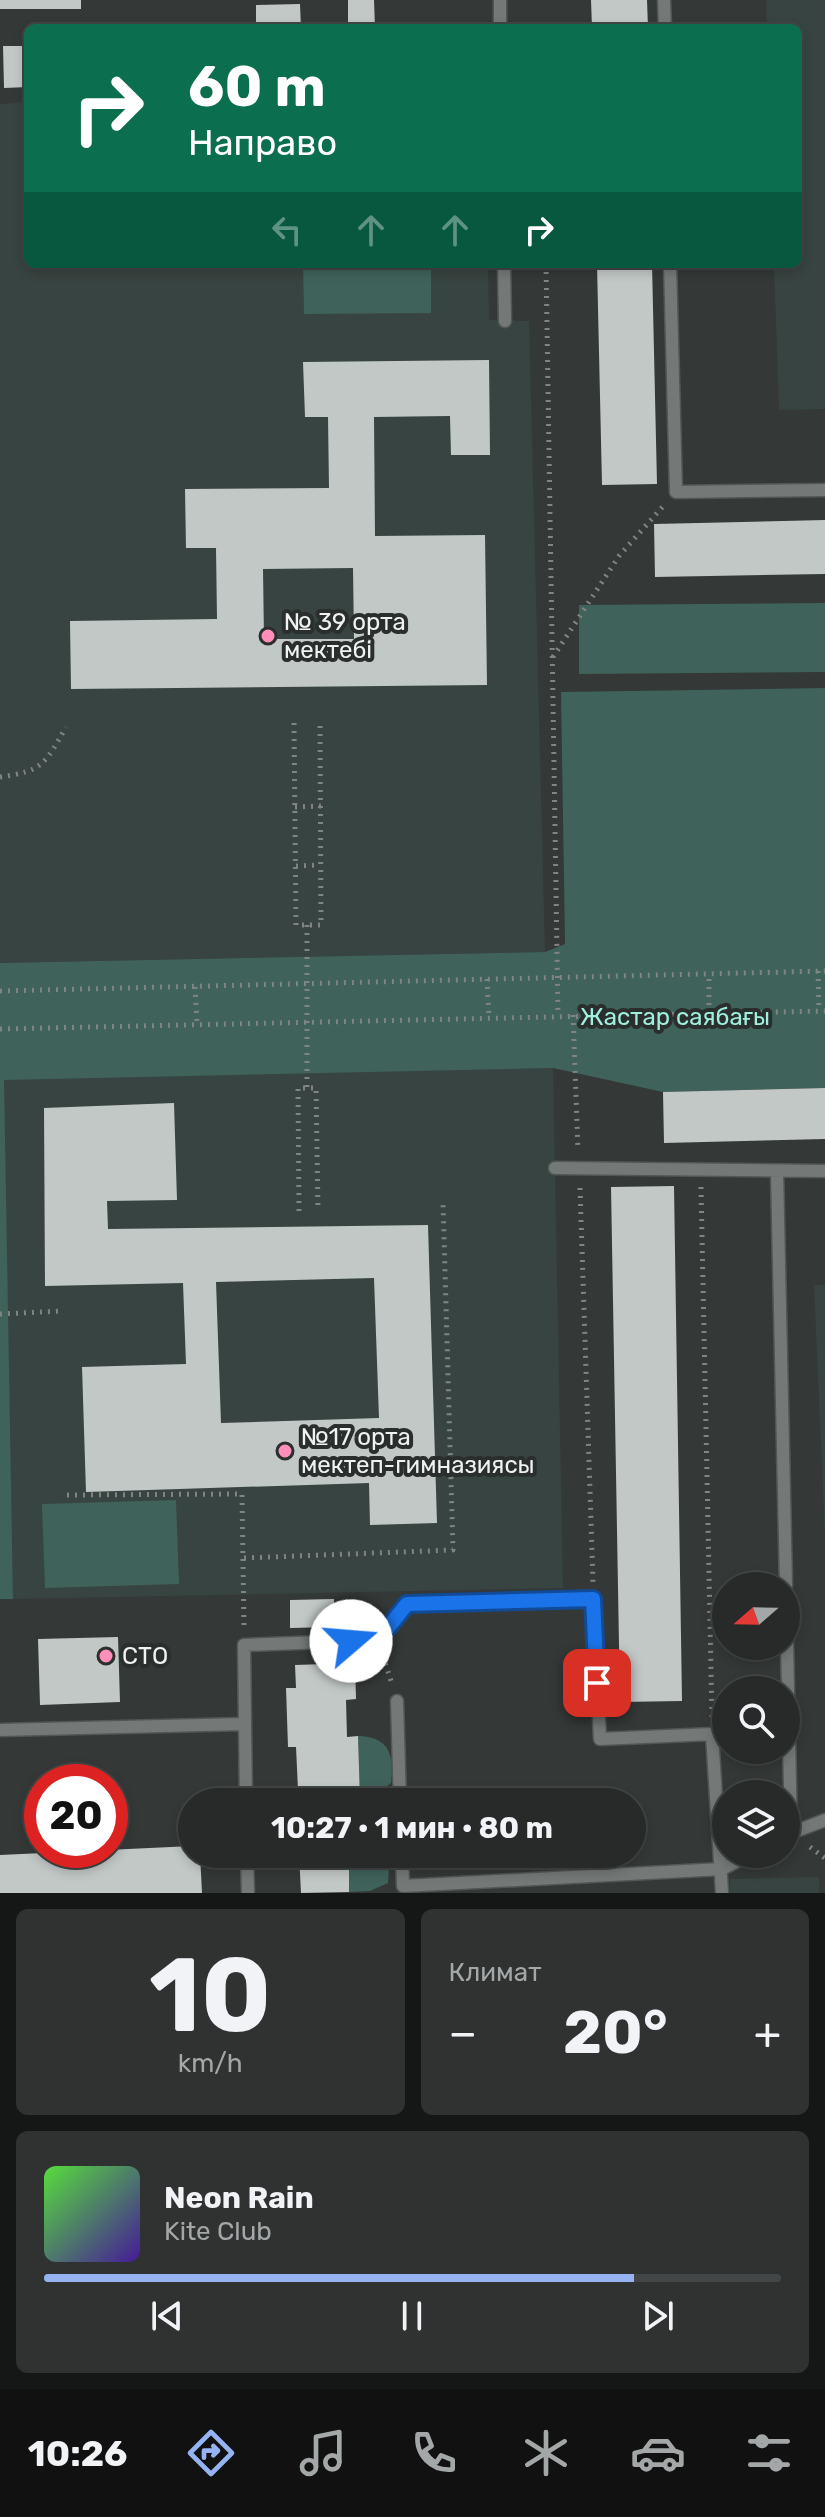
<!DOCTYPE html>
<html lang="ru">
<meta charset="utf-8">
<style>
body{margin:0;font-family:Rubik,sans-serif;background:#2f3231;color:#f1f3f6;height:100vh;display:flex;flex-direction:column;font-size:30px;white-space:nowrap}
*{box-sizing:border-box;margin:0}
p{font-size:26px;color:#a4a7a8}
.icon{flex:none;width:44px;height:44px;fill:none;stroke:currentColor;stroke-width:2;stroke-linecap:round;stroke-linejoin:round}
.map{position:relative;height:1893px;overflow:hidden}
.panel{display:flex;flex-direction:column;gap:16px;padding:16px;background:#151717;flex:1}
.panel>*{flex:none}
.guide{position:absolute;left:24px;top:24px;width:778px;height:244px;border-radius:12px;box-shadow:0 4px 12px #0003,0 0 0 2px #434646;background:#0b6e4f;color:#fff;overflow:hidden}
.needle{width:52px;rotate:250deg}
.controls{position:absolute;left:712px;top:1572px;display:grid;gap:16px}
.controls a{display:grid;place-items:center;width:88px;height:88px;border-radius:50%;background:#272a29;box-shadow:0 4px 12px #0003,0 0 0 2px #434646;font-size:40px}
.speed{position:absolute;left:24px;top:1764px;display:flex;gap:16px;font-size:40px;font-weight:700;text-align:center}
.speed>*{display:grid;place-content:center;width:104px;height:104px;border-radius:50%;background:#272a29;box-shadow:0 4px 12px #0003,0 0 0 2px #434646;line-height:1}
.speed .limit{border:12px solid #d22;background:#fff;color:#111}
.pin{position:absolute;display:grid;place-items:center;width:68px;height:68px;color:#fff;margin:-34px;border-radius:16px;box-shadow:0 4px 12px #0006}
.me{position:absolute;width:88px;margin:-44px;rotate:72deg;stroke-linejoin:round;filter:drop-shadow(0 0 6px #0008)}
.turn{display:flex;align-items:center;gap:28px;height:168px;padding:0 32px;font-size:36px}
.turn .icon{width:104px;height:104px;stroke-width:2.5}
.turn b{display:block;font-size:56px;line-height:68px}
.lanes{display:flex;align-items:center;height:76px;padding:0 32px;background:#0003;justify-content:center;gap:40px;direction:ltr}
.lanes .off{opacity:.35}
.big{font-size:60px;font-weight:700;line-height:1.1}
.panel .tile{flex:1;display:flex;flex-direction:column;justify-content:center;gap:12px;min-width:0;padding:0 28px;border-radius:12px;background:#2f3231}
.panel .dial{align-items:center;gap:0}
.dial b{font-size:104px;line-height:1}
.song{display:flex;align-items:center;gap:24px}
.cover{width:96px;height:96px;border-radius:12px;background:linear-gradient(135deg,hsl(110 70% 55%),hsl(260 70% 35%))}
.played{height:8px;border-radius:4px;background:linear-gradient(90deg,#95b2f1 80%,#434646 80%)}
.keys{display:flex;justify-content:space-around;direction:ltr}
.heat{display:flex;justify-content:space-between;align-items:center;font-size:44px;direction:ltr}
.panel .tiles{flex:1;display:grid;gap:16px;grid-template-columns:1fr 1fr}
.tile:last-child{grid-column:span 2}
.trip{position:absolute;left:178px;top:1788px;width:468px;height:80px;border-radius:40px;background:#272a29;box-shadow:0 4px 12px #0003,0 0 0 2px #434646;font-weight:700;line-height:80px;text-align:center}
.dock{display:flex;height:128px;justify-content:space-around;align-items:center;background:#101110;color:#a4a7a8}
.dock .icon{width:56px;height:56px}
.dock .selected{color:#95b2f1}
.dock b{font-size:36px;color:#f1f3f6}
.map>svg:first-child{display:block}
.built{fill:#384441}
.green{fill:#3f625a}
.building{fill:#c2c8c6;fill-rule:evenodd}
.lines{fill:none;stroke-linecap:round;stroke-linejoin:round}
.lane-casing{stroke:#525655;stroke-width:15}
.path{stroke:#808483;stroke-width:5;stroke-dasharray:2 6;stroke-linecap:butt}
.lane{stroke:#747978;stroke-width:12}
.route-casing{stroke:#114b97;stroke-width:20}
.route{stroke:#1a73e8;stroke-width:14}
.poi-dot{fill:#ff8eba;stroke:#2a2e2d;stroke-width:3}
.labels{text-anchor:middle;dominant-baseline:central;stroke-width:8;stroke-linejoin:round;paint-order:stroke}
.poi-label{font-size:24px;fill:#eff2f1;stroke:#2a2e2d;text-anchor:start}
.park-label{font-size:24px;fill:#9fefde;stroke:#2a2e2d}
</style>
<div class="map">
<svg width="825" height="1893" viewBox="0 0 825 1893">
<rect width="100%" height="100%" fill="#343837"/>
<path class="built" d="M766,0H825V409L779,410L774,264H798V28H767Z
M28,102V264H488L489,320L529,321L545,952L0,963V104Z
M553,1068L563,1588L13,1599L3,1079Z
M814,1285H825V1535Z
M819,1877V1893H730V1879Z"/>
<path class="green" d="M303,264H431V313L304,314Z
M825,603V672L579,674V605Z
M825,688V1088L663,1092L553,1068L4,1080L13,1599H0V963L545,952L565,944L561,692Z
M176,1500L179,1584L45,1588L42,1504Z
M358,1736C390,1737 394,1755 391,1783L372,1797L360,1799Z
M355,1854H390L388,1883L370,1891L349,1892V1865H355Z"/>
<path class="building" d="M0,0H81V9H0Z
M348,0H374L375,28H348Z
M591,0H647L648,28H592Z
M300,4L301,28H256V5Z
M3,46H28V87L4,88Z
M597,264H652L657,484L602,485Z
M489,360L490,455H451L450,416L374,417L375,536L485,535L487,685L71,689L70,621L217,619L216,548H186L185,489L329,488L328,417H305L303,362ZM353,568L354,639H264L263,569Z
M825,520V574L655,577L654,524Z
M825,1088V1139L664,1143L663,1092Z
M174,1103L177,1200L107,1201L108,1229L428,1225L437,1523L370,1525L369,1483L86,1492L82,1367L186,1364L183,1283L45,1286L44,1108ZM374,1278L379,1418L221,1423L216,1282Z
M674,1186L682,1701L620,1702L611,1187Z
M334,1599L335,1627L290,1628V1600Z
M118,1637L120,1702L40,1705L38,1639Z
M355,1663L356,1699L346,1700L347,1737L358,1736L360,1799L346,1800V1802H289L288,1790H298L296,1747H288L286,1688H296L295,1665Z
M218,1796L219,1802H207L206,1797Z
M192,1846V1854H200L202,1893H0V1855Z
M299,1854H355V1865H349V1892L301,1893Z"/>
<g class="lines">
<g class="lane-casing">
<path id="lane" d="M500,0V28
M664,0L665,28
M504,264L505,321
M670,264L676,492L825,490
M555,1168L825,1171
M777,1172L786,1586
M786,1594L791,1833
M397,1701L400,1802
M0,1730L244,1724
M246,1802L244,1645L378,1640L407,1604L593,1599L600,1739L712,1734L722,1893
M786,1835L825,1820
M247,1854L248,1893
M402,1854L403,1886L722,1869L751,1854"/>
</g>
<path class="path" d="M546,264L558,1015
M553,657L619,556L665,504
M294,723L296,925H321L320,722
M0,777C43,771 45,764 66,727
M295,807L321,806
M296,866L320,865
M307,925V1088
M818,971L819,1011
M487,979L489,1017
M195,987L197,1024
M0,991L825,971
M709,1013V974
M573,1015L578,1150
M0,1029L825,1011
M701,1187L712,1717
M580,1188L593,1582
M299,1211L298,1088H316L318,1210
M0,1314L62,1311
M67,1495L242,1494L244,1628
M244,1558L453,1550L443,1201
M383,1656L392,1684
M810,1847L825,1858"/>
<use href="#lane" class="lane"/>
</g>
<g class="lines">
<g class="route-casing">
<path id="route" d="M351,1641L378,1640L407,1604L593,1599L597,1683"/>
</g>
<use href="#route" class="route"/>
</g>
<g class="poi-dot">
<circle cx="268" cy="636" r="8"/>
<circle cx="285" cy="1451" r="8"/>
<circle cx="106" cy="1656" r="8"/>
</g>
<g class="labels">
<g class="poi-label">
<text x="284" y="622">№ 39 орта<tspan x="284" dy="28">мектебі</tspan></text>
<text x="301" y="1437">№17 орта<tspan x="301" dy="28">мектеп-гимназиясы</tspan></text>
<text x="122" y="1656">СТО</text>
</g>
<g class="park-label">
<text x="675" y="1017">Жастар саябағы</text>
</g>
</g>
</svg>
<div class="controls">
<a><svg class="needle" viewBox="-14 -14 28 28"><path d="M0-13l5 13h-10z" fill="#e53935"/><path d="M0 13l5-13h-10z" fill="#a4a7a8"/></svg></a>
<a><svg class="icon" aria-label="search" viewBox="0 0 24 24"><circle cx="10" cy="10" r="6"/><path d="M15 15l6 6"/></svg></a>
<a><svg class="icon" aria-label="layers" viewBox="0 0 24 24"><path d="M12 4l9 5-9 5-9-5zM3 14l9 5 9-5"/></svg></a>
</div>
<div class="speed"><div class="limit">20</div></div>
<div class="pin" style="left:597px;top:1683px;background:#d93025"><svg class="icon" aria-label="arrive" viewBox="0 0 24 24"><path d="M6 21V4h12l-3 4 3 4H6"/></svg></div>
<svg class="me" style="left:351px;top:1641px" viewBox="-20 -20 40 40"><circle r="19" fill="#fff"/><path d="M0-13L10 11 0 6-10 11z" fill="#1a73e8"/></svg>
<div class="trip">10:27 · 1 мин · 80 m</div>
<div class="guide">
<div class="turn"><svg class="icon" aria-label="right" viewBox="0 0 24 24"><path d="M7 20v-9h11M14 6l5 5-5 5"/></svg><div><b>60 m</b>Направо</div></div>
<div class="lanes"><svg class="icon off" aria-label="left" viewBox="0 0 24 24"><path d="M17 20v-9H6M10 6l-5 5 5 5"/></svg><svg class="icon off" aria-label="ahead" viewBox="0 0 24 24"><path d="M12 20V5M6 11l6-6 6 6"/></svg><svg class="icon off" aria-label="ahead" viewBox="0 0 24 24"><path d="M12 20V5M6 11l6-6 6 6"/></svg><svg class="icon" aria-label="right" viewBox="0 0 24 24"><path d="M7 20v-9h11M14 6l5 5-5 5"/></svg></div>
</div>
</div>
<section class="panel">
<div class="tiles">
<div class="tile dial"><b>10</b><p>km/h</p></div>
<div class="tile"><p>Климат</p>
<div class="heat"><a>−</a><b class="big">20°</b><a>+</a></div>
</div>
<div class="tile">
<div class="song"><i class="cover"></i><div><b>Neon Rain</b><p>Kite Club</p></div></div>
<div class="played"></div>
<div class="keys"><svg class="icon" aria-label="previous" viewBox="0 0 24 24"><path d="M18 5L8 12l10 7zM5 5v14"/></svg><svg class="icon" aria-label="pause" viewBox="0 0 24 24"><path d="M8 5v14M16 5v14"/></svg><svg class="icon" aria-label="next" viewBox="0 0 24 24"><path d="M6 5l10 7-10 7zM19 5v14"/></svg></div>
</div>
</div>
</section>
<nav class="dock">
<b>10:26</b>
<svg class="icon selected" aria-label="directions" viewBox="0 0 24 24"><path d="M12 3l9 9-9 9-9-9zM9 14v-3h6M13 9l2 2-2 2"/></svg>
<svg class="icon" aria-label="music" viewBox="0 0 24 24"><path d="M9 18V5l10-2v13"/><circle cx="6" cy="18" r="3"/><circle cx="16" cy="16" r="3"/></svg>
<svg class="icon" aria-label="phone" viewBox="0 0 24 24"><path d="M5 4h4l2 5-3 2q2 4 5 5l2-3 5 2v4C11 20 4 13 5 4z"/></svg>
<svg class="icon" aria-label="climate" viewBox="0 0 24 24"><path d="M12 3v18M4 7l16 10M4 17L20 7"/></svg>
<svg class="icon" aria-label="car" viewBox="0 0 24 24"><path d="M5 17H2v-5l4-1 3-4h7l3 4 3 1v5h-3M9 17h6M6 11h13"/><circle cx="7" cy="17" r="2"/><circle cx="17" cy="17" r="2"/></svg>
<svg class="icon" aria-label="filters" viewBox="0 0 24 24"><path d="M4 7h16M4 17h16"/><circle cx="9" cy="7" r="2"/><circle cx="15" cy="17" r="2"/></svg>
</nav>
